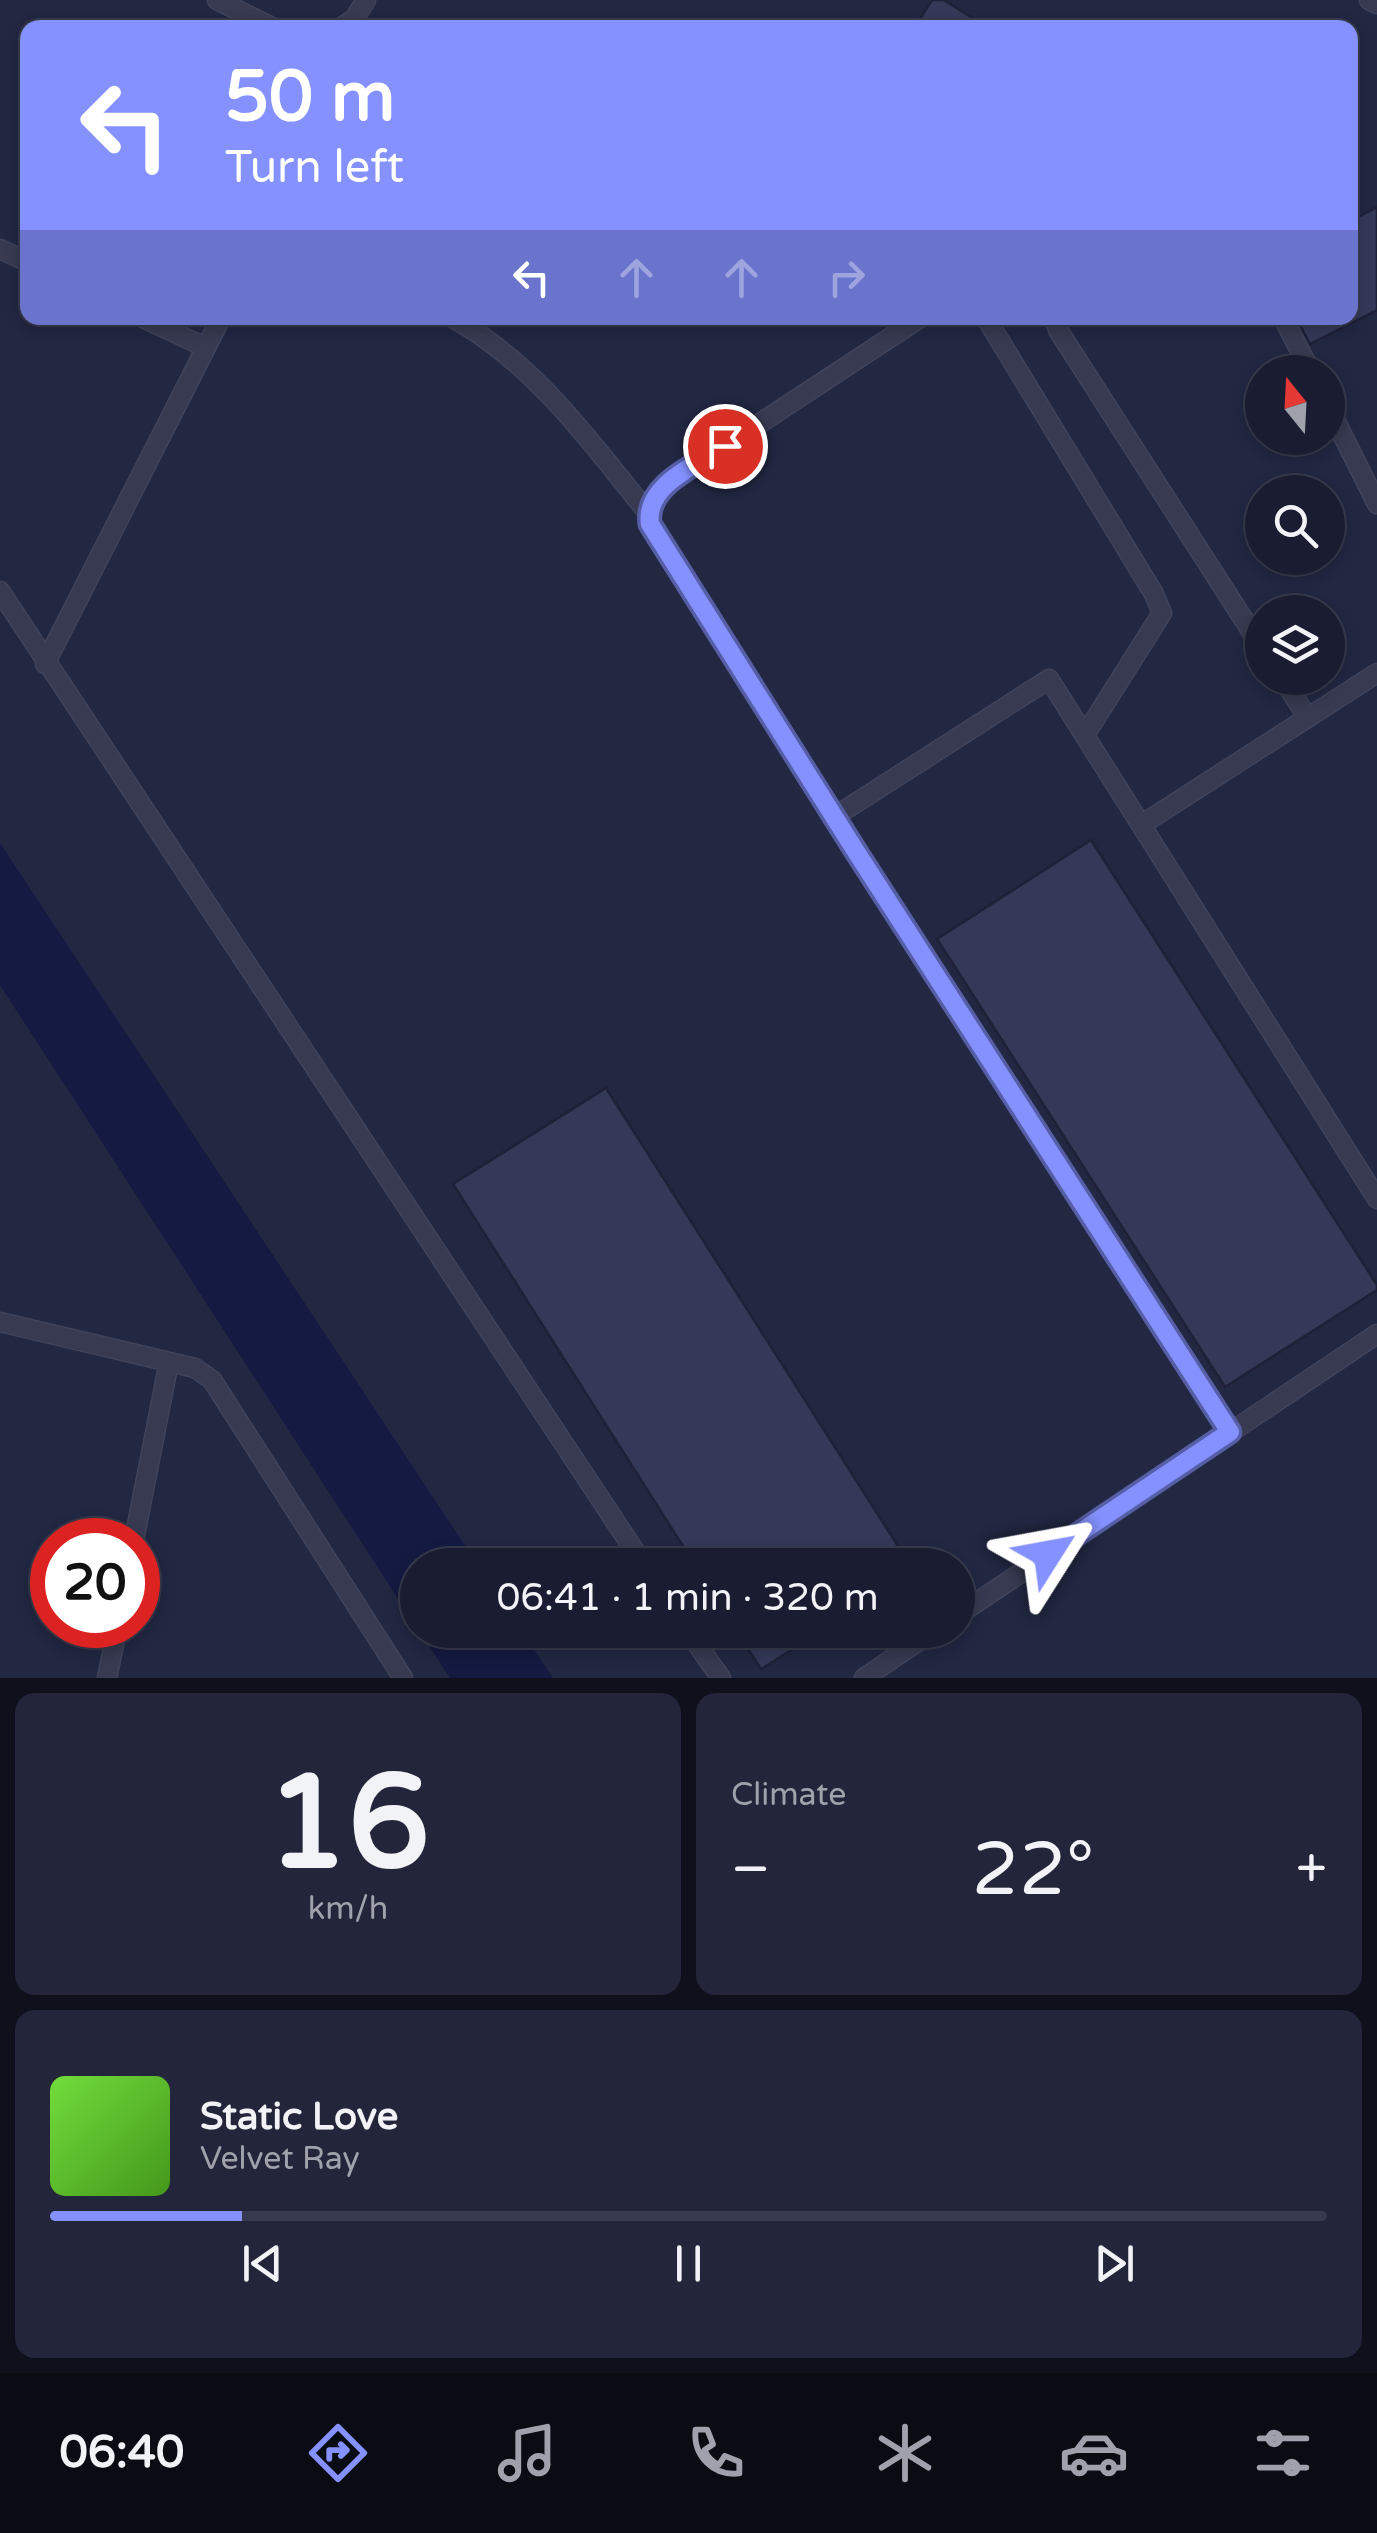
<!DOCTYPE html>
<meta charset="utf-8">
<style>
body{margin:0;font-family:"Varela Round",sans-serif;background:#23263a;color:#f1f3f6;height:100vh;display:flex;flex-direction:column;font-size:38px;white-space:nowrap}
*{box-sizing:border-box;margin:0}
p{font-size:32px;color:#9fa2ac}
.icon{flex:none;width:55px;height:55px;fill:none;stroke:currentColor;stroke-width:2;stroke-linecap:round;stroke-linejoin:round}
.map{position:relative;height:1678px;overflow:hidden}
.drawer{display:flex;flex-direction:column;gap:15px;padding:15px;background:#0e101c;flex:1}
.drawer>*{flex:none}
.guide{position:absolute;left:20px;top:20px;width:1338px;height:305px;border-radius:20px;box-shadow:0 5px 15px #0003,0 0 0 2px #383b4d;background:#8591ff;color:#fff;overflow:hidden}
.needle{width:65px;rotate:342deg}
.tools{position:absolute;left:1245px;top:355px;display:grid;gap:20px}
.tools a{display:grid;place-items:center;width:100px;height:100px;border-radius:50%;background:#1a1d32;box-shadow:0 5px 15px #0003,0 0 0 2px #383b4d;font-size:50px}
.speed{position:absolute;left:30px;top:1518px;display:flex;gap:20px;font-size:50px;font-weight:700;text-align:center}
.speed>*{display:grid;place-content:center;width:130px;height:130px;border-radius:50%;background:#1a1d32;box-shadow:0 5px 15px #0003,0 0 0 2px #383b4d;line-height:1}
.speed .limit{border:15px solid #d22;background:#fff;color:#111}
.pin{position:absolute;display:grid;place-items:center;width:85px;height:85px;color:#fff;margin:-42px;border:5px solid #fff;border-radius:50%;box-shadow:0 2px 10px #0007}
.me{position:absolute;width:110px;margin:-55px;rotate:56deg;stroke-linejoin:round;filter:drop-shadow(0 0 8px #0008)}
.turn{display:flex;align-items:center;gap:35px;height:210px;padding:0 40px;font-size:45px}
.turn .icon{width:130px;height:130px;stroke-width:2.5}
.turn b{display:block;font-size:70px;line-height:85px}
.lanes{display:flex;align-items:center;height:95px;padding:0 40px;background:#0003;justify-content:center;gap:50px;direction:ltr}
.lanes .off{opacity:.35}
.big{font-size:75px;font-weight:600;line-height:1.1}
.drawer .tile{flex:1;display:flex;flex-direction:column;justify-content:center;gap:15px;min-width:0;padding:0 35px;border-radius:20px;background:#23263a}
.drawer .dial{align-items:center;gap:0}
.dial b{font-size:130px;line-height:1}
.song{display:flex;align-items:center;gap:30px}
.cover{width:120px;height:120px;border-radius:15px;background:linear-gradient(135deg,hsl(100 70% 55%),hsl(100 70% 35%))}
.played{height:10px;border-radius:5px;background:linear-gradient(90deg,#8591ff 15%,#383b4d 15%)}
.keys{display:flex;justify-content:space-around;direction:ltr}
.heat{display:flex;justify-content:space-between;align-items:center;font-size:55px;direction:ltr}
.drawer .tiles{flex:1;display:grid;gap:15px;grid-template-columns:1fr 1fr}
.tile:last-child{grid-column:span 2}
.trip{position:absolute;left:400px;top:1548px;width:575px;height:100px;border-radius:50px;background:#1a1d32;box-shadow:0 5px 15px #0003,0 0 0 2px #383b4d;font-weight:600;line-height:100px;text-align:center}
.dock{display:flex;height:160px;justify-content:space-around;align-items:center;background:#0a0c14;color:#9fa2ac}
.dock .icon{width:70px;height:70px}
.dock .current{color:#8591ff}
.dock b{font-size:45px;color:#f1f3f6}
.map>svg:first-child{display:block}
.water{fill:#141a41}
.building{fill:#343958;stroke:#1e2138;stroke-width:2.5}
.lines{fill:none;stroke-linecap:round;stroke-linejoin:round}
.lane-casing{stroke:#40435a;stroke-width:21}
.lane{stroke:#373a51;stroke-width:18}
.route-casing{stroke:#565ea6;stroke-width:25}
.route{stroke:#8591ff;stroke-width:18}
</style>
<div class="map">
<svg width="1377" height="1678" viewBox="0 0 1377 1678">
<rect width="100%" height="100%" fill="#222742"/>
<path class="water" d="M0,843L478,1565H418L417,1628L0,985Z
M419,1630H521L553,1678H450Z"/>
<path class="building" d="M932,0H944L988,28H914Z
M1377,207V310L1310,344L1296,318H1350V221Z
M1091,840L1377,1285V1290L1225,1387L937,939Z
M606,1088L910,1565H695L453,1184Z
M736,1630H823L761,1669Z"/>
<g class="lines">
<g class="lane-casing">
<path id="lane" d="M217,0L274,28
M1369,0L1377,4
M340,28L354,19L366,0
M0,249L28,262
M143,318L205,347
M453,318C535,364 590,441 648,513L650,524L834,817L1230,1432
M986,318L1154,594L1162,613L1085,735
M1054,318L1058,330L1262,648
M1283,318L1311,372
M1328,406L1377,504
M648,513L660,489L920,318
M0,591L644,1565
M45,664L221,318
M1282,678L1308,718
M834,817L1049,679L1377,1199
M1141,825L1377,673
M0,1322L195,1368L212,1380L403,1678
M134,1540L169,1362
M958,1615L1377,1334
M687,1630L721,1678
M107,1678L118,1625
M864,1678L935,1630"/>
</g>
<use href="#lane" class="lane"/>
</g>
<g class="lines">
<g class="route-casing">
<path id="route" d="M725,446C698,464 644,485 650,524L855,850L1230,1432L1048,1554"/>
</g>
<use href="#route" class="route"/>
</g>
</svg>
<div class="tools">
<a><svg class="needle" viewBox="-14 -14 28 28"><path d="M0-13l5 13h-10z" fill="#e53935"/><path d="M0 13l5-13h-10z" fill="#9fa2ac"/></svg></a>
<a><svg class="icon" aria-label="search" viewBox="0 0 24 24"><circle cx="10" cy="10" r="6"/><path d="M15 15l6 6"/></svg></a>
<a><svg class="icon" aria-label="layers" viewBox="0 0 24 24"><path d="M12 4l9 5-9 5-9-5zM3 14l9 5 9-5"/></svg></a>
</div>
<div class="speed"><div class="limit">20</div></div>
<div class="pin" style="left:725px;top:446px;background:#d93025"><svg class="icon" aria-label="arrive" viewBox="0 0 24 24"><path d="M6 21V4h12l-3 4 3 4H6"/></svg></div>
<svg class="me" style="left:1048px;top:1554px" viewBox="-20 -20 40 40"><path d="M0-17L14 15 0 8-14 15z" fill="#8591ff" stroke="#fff" stroke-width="4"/></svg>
<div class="trip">06:41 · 1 min · 320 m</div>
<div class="guide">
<div class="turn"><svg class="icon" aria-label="left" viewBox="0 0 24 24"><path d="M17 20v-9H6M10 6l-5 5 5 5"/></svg><div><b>50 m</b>Turn left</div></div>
<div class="lanes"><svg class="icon" aria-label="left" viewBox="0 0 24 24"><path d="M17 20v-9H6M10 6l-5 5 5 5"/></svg><svg class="icon off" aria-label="ahead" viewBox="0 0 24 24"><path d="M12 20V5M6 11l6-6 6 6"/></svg><svg class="icon off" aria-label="ahead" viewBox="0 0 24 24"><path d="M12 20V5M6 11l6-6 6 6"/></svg><svg class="icon off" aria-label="right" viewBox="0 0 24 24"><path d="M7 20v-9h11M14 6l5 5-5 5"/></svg></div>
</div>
</div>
<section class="drawer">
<div class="tiles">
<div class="tile dial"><b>16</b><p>km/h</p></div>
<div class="tile"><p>Climate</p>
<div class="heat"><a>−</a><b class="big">22°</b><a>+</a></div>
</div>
<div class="tile">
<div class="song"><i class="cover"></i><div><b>Static Love</b><p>Velvet Ray</p></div></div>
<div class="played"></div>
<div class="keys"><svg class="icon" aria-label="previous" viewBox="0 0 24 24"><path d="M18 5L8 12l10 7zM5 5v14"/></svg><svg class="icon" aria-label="pause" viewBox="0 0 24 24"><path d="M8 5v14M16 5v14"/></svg><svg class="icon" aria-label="next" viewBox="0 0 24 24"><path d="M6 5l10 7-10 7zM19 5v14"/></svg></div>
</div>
</div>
</section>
<nav class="dock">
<b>06:40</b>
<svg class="icon current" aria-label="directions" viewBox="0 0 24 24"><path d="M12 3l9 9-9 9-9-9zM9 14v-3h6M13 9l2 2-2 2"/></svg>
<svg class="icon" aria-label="music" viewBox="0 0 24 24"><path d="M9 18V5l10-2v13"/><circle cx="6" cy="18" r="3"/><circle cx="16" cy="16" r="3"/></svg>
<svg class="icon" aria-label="phone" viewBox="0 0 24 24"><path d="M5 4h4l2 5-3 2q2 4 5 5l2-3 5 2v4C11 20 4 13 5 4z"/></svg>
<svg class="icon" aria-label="climate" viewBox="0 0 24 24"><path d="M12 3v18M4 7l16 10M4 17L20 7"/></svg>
<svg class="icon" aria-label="car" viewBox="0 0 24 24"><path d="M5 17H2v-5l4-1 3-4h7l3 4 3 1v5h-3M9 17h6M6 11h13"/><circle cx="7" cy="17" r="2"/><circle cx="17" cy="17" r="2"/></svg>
<svg class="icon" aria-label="filters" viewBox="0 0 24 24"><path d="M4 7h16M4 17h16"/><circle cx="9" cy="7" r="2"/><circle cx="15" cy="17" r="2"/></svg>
</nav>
